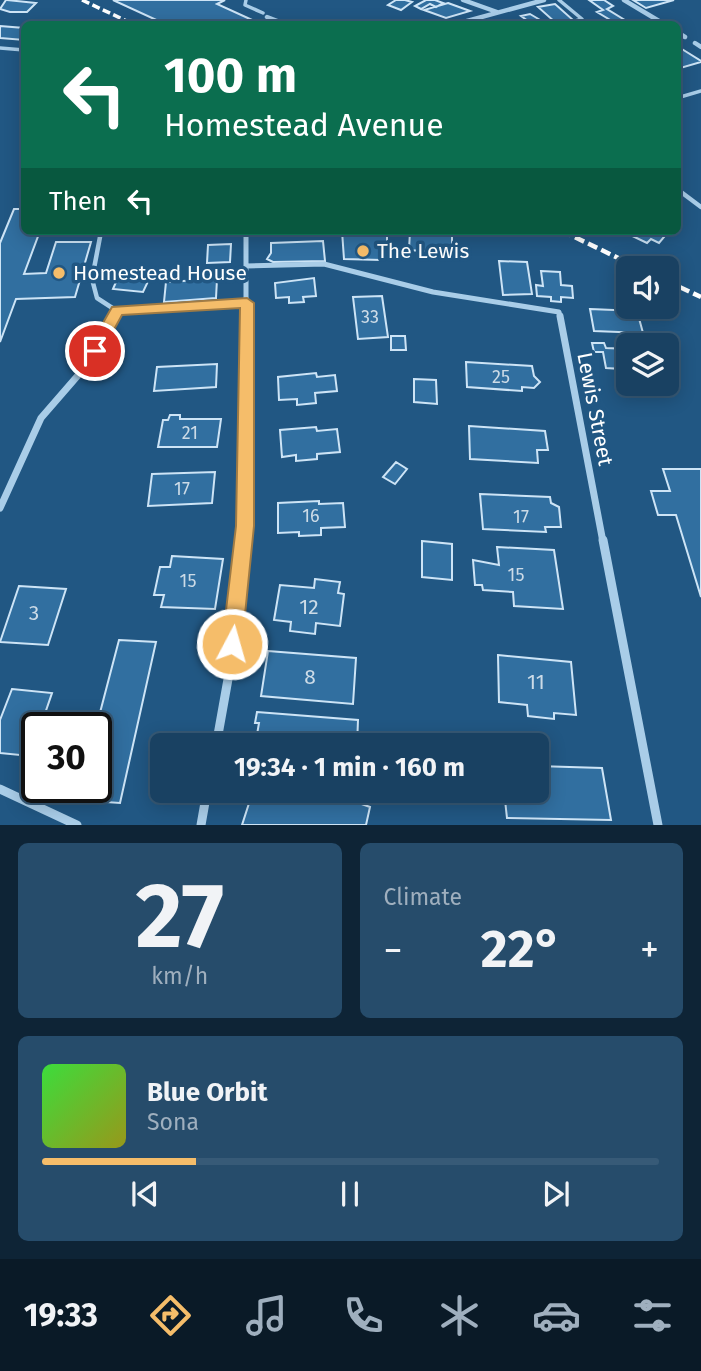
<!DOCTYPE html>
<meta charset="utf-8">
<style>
body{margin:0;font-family:"Fira Sans",sans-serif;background:#264c6b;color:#f1f3f6;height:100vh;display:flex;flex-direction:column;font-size:26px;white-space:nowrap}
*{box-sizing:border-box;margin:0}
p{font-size:23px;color:#9fafbe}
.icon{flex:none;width:38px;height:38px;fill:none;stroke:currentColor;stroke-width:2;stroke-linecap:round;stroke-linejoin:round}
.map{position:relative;height:825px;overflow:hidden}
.panel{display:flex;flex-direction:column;gap:18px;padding:18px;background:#0e2436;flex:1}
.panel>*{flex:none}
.banner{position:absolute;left:21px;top:21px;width:660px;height:214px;border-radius:10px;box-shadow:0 4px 18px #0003,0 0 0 2px #375a77;background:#0b6e4f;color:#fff;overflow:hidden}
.buttons{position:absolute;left:616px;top:256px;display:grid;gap:14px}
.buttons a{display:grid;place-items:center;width:63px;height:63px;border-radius:10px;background:#194162;box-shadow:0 4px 18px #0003,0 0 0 2px #375a77;font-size:35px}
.speed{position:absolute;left:21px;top:712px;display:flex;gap:14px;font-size:35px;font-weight:700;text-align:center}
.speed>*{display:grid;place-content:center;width:91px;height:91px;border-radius:50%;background:#194162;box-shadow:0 4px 18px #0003,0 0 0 2px #375a77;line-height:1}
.speed .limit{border:4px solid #111;border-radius:10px;background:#fff;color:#111}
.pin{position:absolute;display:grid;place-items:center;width:60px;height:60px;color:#fff;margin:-30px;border:4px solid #fff;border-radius:50%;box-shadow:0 2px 7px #0007}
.me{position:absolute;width:77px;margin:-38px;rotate:6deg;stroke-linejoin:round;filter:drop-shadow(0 0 5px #0008)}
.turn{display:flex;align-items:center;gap:24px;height:147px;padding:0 28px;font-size:32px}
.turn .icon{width:91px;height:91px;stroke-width:2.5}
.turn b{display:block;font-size:49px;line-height:60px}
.then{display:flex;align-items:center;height:66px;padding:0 28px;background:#0003;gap:14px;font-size:26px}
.big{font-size:52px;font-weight:700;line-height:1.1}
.panel .tile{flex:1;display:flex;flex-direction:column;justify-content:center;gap:10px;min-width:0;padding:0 24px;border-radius:10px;background:#264c6b}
.panel .dial{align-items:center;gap:0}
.dial b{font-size:91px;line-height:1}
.song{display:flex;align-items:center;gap:21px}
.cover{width:84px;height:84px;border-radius:10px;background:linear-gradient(135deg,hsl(120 70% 55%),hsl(60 70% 35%))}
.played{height:7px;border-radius:4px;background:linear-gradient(90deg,#f5bd6a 25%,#375a77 25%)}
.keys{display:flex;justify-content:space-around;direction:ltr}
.heat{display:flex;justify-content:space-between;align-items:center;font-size:38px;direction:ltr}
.panel .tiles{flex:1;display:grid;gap:18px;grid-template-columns:1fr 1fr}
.tile:last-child{grid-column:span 2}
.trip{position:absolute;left:150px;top:733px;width:399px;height:70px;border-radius:10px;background:#194162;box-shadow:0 4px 18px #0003,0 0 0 2px #375a77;font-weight:700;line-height:70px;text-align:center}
.dock{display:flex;height:112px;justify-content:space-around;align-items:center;background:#0a1a27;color:#9fafbe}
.dock .icon{width:49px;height:49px}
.dock .active{color:#f5bd6a}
.dock b{font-size:32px;color:#f1f3f6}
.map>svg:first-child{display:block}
.building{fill:#316fa0;stroke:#cde4f6;stroke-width:2}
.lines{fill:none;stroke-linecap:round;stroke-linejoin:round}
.lane-far1{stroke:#a9cde8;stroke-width:3.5}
.lane{stroke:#a9cde8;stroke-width:4.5}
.street-far3{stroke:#a9cde8;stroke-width:4.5}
.street-far2{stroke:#a9cde8;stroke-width:5}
.street-far1{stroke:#a9cde8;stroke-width:7}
.street{stroke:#a9cde8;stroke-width:9}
.rail-far1{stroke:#fff;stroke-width:3.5;stroke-dasharray:8 3.5;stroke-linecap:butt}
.rail{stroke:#fff;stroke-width:4.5;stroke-dasharray:10 4.5;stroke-linecap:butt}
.route{fill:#f5bd6a;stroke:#9f7b45;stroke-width:2}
.poi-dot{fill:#f5bd6a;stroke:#215783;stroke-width:2.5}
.labels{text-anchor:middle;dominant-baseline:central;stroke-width:7;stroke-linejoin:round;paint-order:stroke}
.number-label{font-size:18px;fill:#ccdbe7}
.poi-label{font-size:21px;fill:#fff;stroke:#215783;text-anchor:start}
.street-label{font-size:21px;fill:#fff;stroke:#215783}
.near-number-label{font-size:21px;fill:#ccdbe7}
</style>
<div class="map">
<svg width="701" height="825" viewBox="0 0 701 825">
<rect width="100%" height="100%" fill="#215783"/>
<path class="building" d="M6,0H7L36,3L27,12H10L0,9Z
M113,0H225L217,4L250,19L238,24H165Z
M396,0H405L412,2L401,10L388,5Z
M426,0H435L443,3L436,7L430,4L421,9L415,6Z
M589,0H604L613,6L607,9L628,22L617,24L597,12L603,10Z
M633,0H674L646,8Z
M448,3L470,11L446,18L424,10Z
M555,4L573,20L556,23L538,7Z
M530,14L547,24L523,22L528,21L521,16Z
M0,26L24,28V40L0,38Z
M677,46L701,61V62L677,69Z
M24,205V231H40L24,274L46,273L56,242H91L75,297L16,299L0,342V243L14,209H23Z
M342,231H387V244H381V260L344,259Z
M410,231H452V253L409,250Z
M622,231H669L659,243L651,239L647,243Z
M323,241L325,261L273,262L267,259L271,253V243Z
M231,244L230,262L207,263L208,245Z
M499,261L527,262L532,294L503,295Z
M111,271L151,275L143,292L113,289L116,282L106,281Z
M541,271L560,272L561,285L572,286L573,298L561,297V302L551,301V297L537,296L536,285L543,286Z
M314,278L316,296L303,297L304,302L289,303V297L276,298L275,283Z
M217,279L216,298L164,302L166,282Z
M382,296L388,337L358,339L353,297Z
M590,309L637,311L643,333L594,331Z
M391,336H405L406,350H391Z
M592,343H604L606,348L628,349V374L622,373V369L606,368L603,352H594Z
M667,350L670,351L677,376L667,375Z
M466,362L532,366L534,376L540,382L534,388L522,387V391L467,387Z
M217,364L216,387L154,391L157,367Z
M316,373L317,377L335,375L337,391L315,393L316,403L297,405V399L279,400L278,377Z
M414,379L436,380L437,404L414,402Z
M170,415H180V419H221L217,447H158L163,420H168Z
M469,426L545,431L548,450H537L538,463L470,459Z
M316,427L317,431L337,429L340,452L317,454V459L296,461V455L282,457L280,430Z
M396,462L407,469L395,484L383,477Z
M663,469H701V597L676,515H658L651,491H670Z
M215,472L212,503L148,506L152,474Z
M480,494L550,497L551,503L559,507L561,527H545L546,532L483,529Z
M319,501V504L343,503L345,527L321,528V535L299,536V532L278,533V503Z
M422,541L452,544V580L422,577Z
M497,547L554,550L563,609L514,606L513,592L483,590L482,585H475L473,560L499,565Z
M172,556L223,559L215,609L161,607L164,595H154L160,567H170Z
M315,579L340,582L338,593L344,594L340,626L316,623L315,634L290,631L291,622L274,620L280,585L314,588Z
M19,586L66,589L48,645L0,642Z
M119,640L156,642L120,803L77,800L80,788H96V728Z
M268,651L356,658L353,704L261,696Z
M498,655L571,662L576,715L554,713V719L528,716L527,705L499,702Z
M12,689L52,693L40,728H37L30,756L0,753V720Z
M257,712L358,720L357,746H255L259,723H255Z
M537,766L602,768L611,820L507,818L504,791H537Z
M253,791L283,798L285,791H325L370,807L366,825H242Z"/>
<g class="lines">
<path class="lane-far1" d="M246,0L245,5L263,13
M559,0L582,19L565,24
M0,48L24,50
M677,98L701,91"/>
<path class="lane" d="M677,189L701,207
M97,231L100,237L92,279L97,298L117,311"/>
<path class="street-far3" d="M463,0L497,12
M624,0L664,24
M267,17L285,24
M456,24L544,0
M677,32L685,37
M695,43L701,47"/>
<path class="street-far2" d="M246,266L324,264L433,292L559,312L560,317
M113,317L117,311L247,303
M246,317V231"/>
<path class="street-far1" d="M560,316L603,542
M0,508L41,418L87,365L114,316
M243,542L246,316"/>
<path class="street" d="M603,540L658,825
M216,746L230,668L244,540
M0,789L77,825
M201,825L207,791"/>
<path class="rail-far1" d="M82,0L133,24"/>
<path class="rail" d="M562,231L639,268
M667,281L701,297"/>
</g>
<path class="route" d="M247,298L254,303V526L242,644L239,651L232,654L225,651L222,644L236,526L240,308L122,315L100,355L95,356L87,351L112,307Z"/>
<g class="poi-dot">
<circle cx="363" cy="251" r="7"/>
<circle cx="59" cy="273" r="7"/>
</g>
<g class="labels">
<g class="number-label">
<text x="370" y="317">33</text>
<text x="501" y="377">25</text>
<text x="190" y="433">21</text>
<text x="182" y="489">17</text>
<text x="311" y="516">16</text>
<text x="521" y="517">17</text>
<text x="516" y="575">15</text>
<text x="188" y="581">15</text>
</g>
<g class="poi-label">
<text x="377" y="251">The Lewis</text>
<text x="73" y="273">Homestead House</text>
</g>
<g class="street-label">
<text transform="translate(595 409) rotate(79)">Lewis Street</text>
</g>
<g class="near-number-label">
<text x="309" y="607">12</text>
<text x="34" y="613">3</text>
<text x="310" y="677">8</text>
<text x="536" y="682">11</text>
</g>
</g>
</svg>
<div class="buttons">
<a><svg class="icon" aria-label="sound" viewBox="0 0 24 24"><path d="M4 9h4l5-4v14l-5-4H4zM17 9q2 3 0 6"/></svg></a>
<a><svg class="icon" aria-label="layers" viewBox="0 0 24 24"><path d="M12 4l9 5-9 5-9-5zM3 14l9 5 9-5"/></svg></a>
</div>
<div class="speed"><div class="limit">30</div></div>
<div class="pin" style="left:95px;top:351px;background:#d93025"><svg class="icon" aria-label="arrive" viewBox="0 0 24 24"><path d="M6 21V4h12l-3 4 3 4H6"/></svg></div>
<svg class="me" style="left:232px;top:644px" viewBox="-20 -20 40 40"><circle r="17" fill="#f5bd6a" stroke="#fff" stroke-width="3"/><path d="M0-11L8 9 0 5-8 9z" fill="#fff"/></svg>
<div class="trip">19:34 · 1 min · 160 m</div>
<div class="banner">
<div class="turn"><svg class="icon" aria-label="left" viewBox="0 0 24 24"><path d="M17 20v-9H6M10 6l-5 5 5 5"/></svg><div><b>100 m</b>Homestead Avenue</div></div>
<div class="then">Then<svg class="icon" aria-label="left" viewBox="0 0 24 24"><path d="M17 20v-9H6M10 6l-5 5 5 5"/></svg></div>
</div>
</div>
<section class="panel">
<div class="tiles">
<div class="tile dial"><b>27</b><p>km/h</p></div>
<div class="tile"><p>Climate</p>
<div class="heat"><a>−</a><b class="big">22°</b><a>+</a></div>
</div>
<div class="tile">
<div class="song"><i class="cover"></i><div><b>Blue Orbit</b><p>Sona</p></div></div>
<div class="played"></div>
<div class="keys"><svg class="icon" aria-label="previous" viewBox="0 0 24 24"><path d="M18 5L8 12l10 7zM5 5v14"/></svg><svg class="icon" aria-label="pause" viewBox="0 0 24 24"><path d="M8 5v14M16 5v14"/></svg><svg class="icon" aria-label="next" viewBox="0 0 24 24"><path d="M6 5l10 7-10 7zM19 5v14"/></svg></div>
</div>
</div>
</section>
<nav class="dock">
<b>19:33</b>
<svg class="icon active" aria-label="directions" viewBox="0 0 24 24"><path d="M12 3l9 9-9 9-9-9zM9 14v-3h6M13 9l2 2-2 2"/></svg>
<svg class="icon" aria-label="music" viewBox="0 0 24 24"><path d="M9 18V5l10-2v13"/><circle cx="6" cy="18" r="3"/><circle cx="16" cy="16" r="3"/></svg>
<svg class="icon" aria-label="phone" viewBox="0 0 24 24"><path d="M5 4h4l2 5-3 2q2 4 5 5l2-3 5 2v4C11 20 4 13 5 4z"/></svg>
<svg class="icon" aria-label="climate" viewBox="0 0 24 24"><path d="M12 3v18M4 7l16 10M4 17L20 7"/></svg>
<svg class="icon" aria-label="car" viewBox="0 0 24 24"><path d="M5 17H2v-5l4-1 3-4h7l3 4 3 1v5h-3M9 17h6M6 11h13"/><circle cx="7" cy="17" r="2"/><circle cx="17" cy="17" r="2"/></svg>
<svg class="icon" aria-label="filters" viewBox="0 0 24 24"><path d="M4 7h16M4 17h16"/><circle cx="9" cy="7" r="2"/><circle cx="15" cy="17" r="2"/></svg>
</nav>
